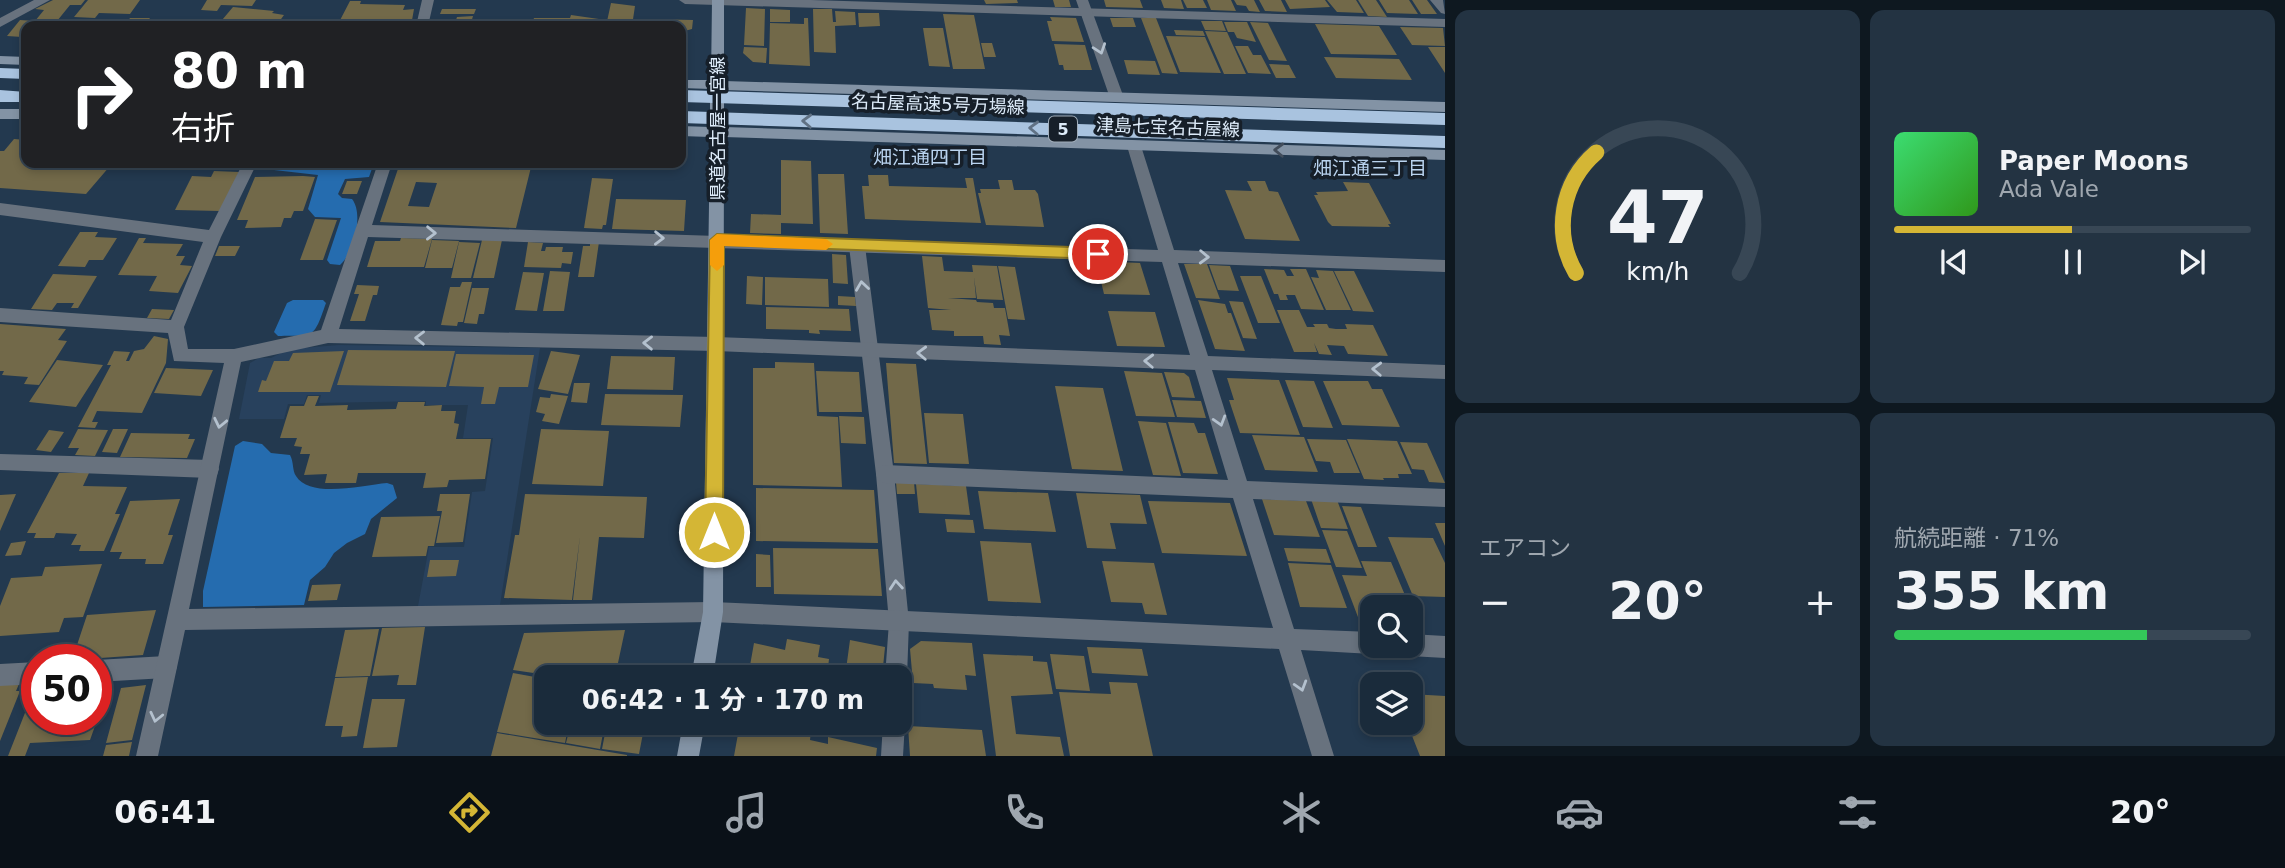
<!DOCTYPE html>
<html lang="ja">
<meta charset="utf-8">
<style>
body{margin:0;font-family:"DejaVu Sans","Noto Sans JP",sans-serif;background:#233342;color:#f1f3f6;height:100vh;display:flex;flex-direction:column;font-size:26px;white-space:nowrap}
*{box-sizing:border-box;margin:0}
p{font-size:23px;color:#9fa7af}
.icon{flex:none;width:38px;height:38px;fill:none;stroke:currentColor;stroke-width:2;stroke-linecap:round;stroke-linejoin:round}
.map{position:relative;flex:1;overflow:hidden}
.side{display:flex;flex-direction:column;gap:10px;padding:10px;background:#0e1820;width:840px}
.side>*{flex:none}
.guide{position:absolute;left:21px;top:21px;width:665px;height:147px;border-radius:14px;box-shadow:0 4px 10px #0003,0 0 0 2px #384755;background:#202124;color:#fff;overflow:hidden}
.tools{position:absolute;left:1360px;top:595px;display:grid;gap:14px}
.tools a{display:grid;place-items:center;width:63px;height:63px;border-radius:14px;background:#1a2b3b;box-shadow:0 4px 10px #0003,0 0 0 2px #384755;font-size:35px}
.speed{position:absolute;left:21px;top:644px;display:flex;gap:14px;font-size:35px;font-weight:700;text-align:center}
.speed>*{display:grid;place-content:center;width:91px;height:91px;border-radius:50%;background:#1a2b3b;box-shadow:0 4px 10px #0003,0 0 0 2px #384755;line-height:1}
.speed .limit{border:10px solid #d22;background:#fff;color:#111}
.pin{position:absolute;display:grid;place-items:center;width:60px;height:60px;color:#fff;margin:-30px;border:4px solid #fff;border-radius:50%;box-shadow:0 2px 7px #0007}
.me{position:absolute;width:77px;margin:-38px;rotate:0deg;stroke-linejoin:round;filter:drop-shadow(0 0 5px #0008)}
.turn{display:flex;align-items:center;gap:24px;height:147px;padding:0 35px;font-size:32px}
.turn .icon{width:91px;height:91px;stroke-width:2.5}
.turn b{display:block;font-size:49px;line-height:60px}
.big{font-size:52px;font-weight:700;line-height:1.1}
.side .tile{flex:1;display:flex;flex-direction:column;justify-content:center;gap:10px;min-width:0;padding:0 24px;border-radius:14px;background:#233342}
.side .dial{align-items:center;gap:0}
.dial svg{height:182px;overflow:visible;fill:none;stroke:#384755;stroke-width:7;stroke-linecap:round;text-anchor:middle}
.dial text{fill:#f1f3f6;stroke:none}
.song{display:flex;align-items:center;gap:21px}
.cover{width:84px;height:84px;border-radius:10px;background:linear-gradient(135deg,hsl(140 70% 55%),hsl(110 70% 35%))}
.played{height:7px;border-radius:4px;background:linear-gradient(90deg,#d4b635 50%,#384755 50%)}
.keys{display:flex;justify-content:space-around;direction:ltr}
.heat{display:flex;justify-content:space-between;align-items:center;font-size:38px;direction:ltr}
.charge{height:10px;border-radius:5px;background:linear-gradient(90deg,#34c759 71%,#384755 0)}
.side .tiles{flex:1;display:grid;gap:10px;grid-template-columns:repeat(2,1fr)}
.trip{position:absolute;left:534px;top:665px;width:378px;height:70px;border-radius:14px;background:#1a2b3b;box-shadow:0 4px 10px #0003,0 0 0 2px #384755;font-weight:700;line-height:70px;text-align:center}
.tabs{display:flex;height:112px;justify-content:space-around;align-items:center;background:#0a1118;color:#9fa7af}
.tabs .icon{width:49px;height:49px}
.tabs .selected{color:#d4b635}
.tabs b{font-size:32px;color:#f1f3f6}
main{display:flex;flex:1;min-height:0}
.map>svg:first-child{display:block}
.built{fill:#28415d}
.forest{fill:#256caf}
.building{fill:#726949;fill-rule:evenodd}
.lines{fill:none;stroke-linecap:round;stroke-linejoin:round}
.service{fill:#68727e;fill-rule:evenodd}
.minor{fill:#68727e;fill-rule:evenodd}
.secondary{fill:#8393a5;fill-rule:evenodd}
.motorway{fill:#a9c3df;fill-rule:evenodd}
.oneway{stroke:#b4c1ce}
.oneway2{stroke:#607184}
.oneway3{stroke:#424d5b}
.route{fill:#d4b635;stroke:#8a7622;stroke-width:2}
.slow{fill:#f59e0b}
.labels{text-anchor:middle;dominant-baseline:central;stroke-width:7;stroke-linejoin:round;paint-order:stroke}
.shield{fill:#161f29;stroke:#a1aebb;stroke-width:2}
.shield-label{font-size:16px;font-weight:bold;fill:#ddebf9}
.street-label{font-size:18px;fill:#ddebf9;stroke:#161f29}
.neighbourhood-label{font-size:19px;fill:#b9d3ef;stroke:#161f29}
</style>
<main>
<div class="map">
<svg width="1445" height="756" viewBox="0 0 1445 756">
<rect width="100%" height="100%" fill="#23394f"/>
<path class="built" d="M339,345L540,348L500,605L418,606L429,547H464L472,492L485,491L493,438H463L468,405H426V401L319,403L321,395H307L304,404H288L284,419H239L250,363L259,358H271L289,349Z"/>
<path class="forest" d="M273,163H374L369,177L345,179L338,194L342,198L352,199C364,214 354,253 340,265L330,264L327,260L341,218L315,217L308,209L318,175L274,170L271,168Z
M293,300H323L326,303C313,340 315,335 278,336L274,332L287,303Z
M243,441L262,444L271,453L290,455C294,462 292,470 296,476C310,499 363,485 387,483L393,485L397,498L371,519L365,534L347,543L334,553L325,567L310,580L304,605L203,607V591L235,446Z"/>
<path class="building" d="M53,0H85L81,5H70L53,26H26V41H19L22,37L7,36L20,20L35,21L44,10L35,9Z
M88,0H140L130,14L99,13L95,18L74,17Z
M207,0H256L252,6L221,5L217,11L201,10Z
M984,0H1017L1018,3L986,4Z
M1053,0H1069L1071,7H1055Z
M1104,0H1140L1143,8L1106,7Z
M1161,0H1181L1184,9L1164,8Z
M1183,0H1203L1207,8H1187Z
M1207,0H1231L1236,11L1211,10Z
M1234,0H1254L1260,12L1249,11L1246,6L1237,5Z
M1259,0H1281L1287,12L1265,11Z
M1285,0H1325L1330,7L1290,9Z
M1327,0H1356L1364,13L1337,12Z
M1358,0H1376L1387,17L1368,16Z
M1379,0H1409L1418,14L1387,13Z
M1412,0H1427L1437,14H1421Z
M350,1H361L360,4L405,5L403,10L414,9L411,26H337Z
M611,3L635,6L632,26H606Z
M233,7L274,11L272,13L284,15L276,26H217Z
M746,8L765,9L764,46L744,45Z
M442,9H476L474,14H440Z
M770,9L790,10V22H770Z
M813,9H832L833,22H836L835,11L855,12L856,25L835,26L836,53L814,52Z
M858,13H879L880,26L859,27Z
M943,14L974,15L985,69H953Z
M571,15L599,19L598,26H531L534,18H570Z
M473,16L471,23L486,26H437L443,23H455L457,17Z
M1050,17L1076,18L1084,42L1052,41L1047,21H1052Z
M130,18H150L144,26H124Z
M804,18H808L810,66L769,64L770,23L804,24Z
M1110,18H1133L1136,27H1113Z
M1141,18H1156L1178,74L1162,73Z
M96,19H124L119,26H90Z
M195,19L216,20L212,26H191Z
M651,19L693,20L692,29L681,32V26H650Z
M1201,21H1222L1226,31L1205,30Z
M1224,22H1247L1256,42L1237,38L1234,32H1228Z
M1250,22L1268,23L1287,61L1269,60Z
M1315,24L1379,26L1397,55L1331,54Z
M1400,27L1443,28L1445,46L1412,45Z
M923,28H943L950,67L929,66Z
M1174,30L1203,31L1205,36L1176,35Z
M1205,31L1227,32L1246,74H1224Z
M1166,36L1205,37L1221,73L1180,72Z
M981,43H992L996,57H984Z
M1054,44L1085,45L1092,70H1064L1063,65H1059Z
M1235,46H1248L1253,55H1261L1271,74L1248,73Z
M744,47L767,48L766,63L753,62L743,53Z
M1428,47H1445V73Z
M1324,57L1399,59L1412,80L1336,78Z
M1124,60L1155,61L1160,75L1128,74Z
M1269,64L1289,65L1296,78H1276Z
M14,139L26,140L19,149L26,150V163H108L105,166H110L86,194L0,188V151H4Z
M781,160L811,161L813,224L781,223V234L750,233L751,214L781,215Z
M400,163H532L516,228L380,222ZM416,182L437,183L429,207L408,206Z
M214,171L239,172L220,211L175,210L192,176L211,177Z
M818,174H844L848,234L820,233Z
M868,175H888L889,186L967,188L965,178H973L981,223L865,219L862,186H869Z
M255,177L303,176L315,177L303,211H294L291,218H284L281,227L245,228L248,220H237Z
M592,178L613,179L606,225H603L602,229L584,228Z
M998,180H1012L1014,190H1035L1038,194L1044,227L986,225L978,193H981L980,189H1000Z
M347,181H362L357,194H342Z
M1247,181H1265L1269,191L1278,192L1300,241L1245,239L1225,190L1252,191Z
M1343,182L1369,183L1391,224H1388L1390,227L1332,226L1328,222L1314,195H1318L1316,192L1348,191Z
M616,199L686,200L684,231L612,229Z
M315,219L337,220L323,260H300Z
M80,232H98L95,237L117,238L103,260H89L85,267L58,266Z
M139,238H146L143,243L183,244L176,256H185L180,265L192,266L178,293L149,291L157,276L118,275Z
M401,238L432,239L424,267H367L375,241H400Z
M432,240L459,241L452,268H425Z
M482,240H502L494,278H473Z
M459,242L480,243L471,278H451Z
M528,242L543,243L541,251H545L546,247H563L562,252H573L571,264L562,263L561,268L524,267Z
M590,242H599L594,277H578L583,246H590Z
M219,246H240L235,256H215Z
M832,254L846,255L848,284L833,283Z
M922,256L942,257L944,271L973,272L972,265L997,266L1003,300L977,299L974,277L976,298H948L976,300L977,302L993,303L994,308H1005L1010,336L999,335L1001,345L984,344L983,336H954V331L932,330L929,310H951L928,308Z
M1096,261L1140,263L1150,295L1104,294Z
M1184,264H1207L1220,299L1196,298Z
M1209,265L1230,266L1239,291L1218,290Z
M998,266L1015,267L1025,320L1008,319Z
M1264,269L1284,270L1287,276H1294L1290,269H1306L1324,310L1301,309L1295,295H1286L1288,300H1280L1278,294H1274Z
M1316,270L1333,271L1351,310H1326L1311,277L1319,278Z
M550,271L570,272L564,311H543Z
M1334,271H1354L1374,312L1353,311Z
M523,272L544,273L537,311L515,310Z
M53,274L97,276L78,308H71L74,303H57L52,310L31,309Z
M747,276L763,277L762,305L746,304Z
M1240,276H1261L1280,323H1258Z
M765,277L828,279L829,307L765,305Z
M462,282H472L463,322H458L457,326L441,325L450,287H460Z
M357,285L379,286L377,295H373L365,321H350L359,294H354Z
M472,288H489L484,314H479L477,324L464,323Z
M838,296L855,297L856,306L838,305Z
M1198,300L1225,304L1228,313H1231L1245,351L1215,349Z
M1229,301L1243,302L1257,339L1243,338Z
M766,307L849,309L851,331L819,330L820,334L809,333V330L766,329Z
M152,309L174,310L169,319L147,318Z
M1277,310H1299L1307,327H1315L1313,324H1327L1329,328L1336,329H1347L1345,324L1373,325L1388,356L1348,354L1344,346L1327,345L1332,355L1319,354L1314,343L1317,352H1294Z
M1108,311L1155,312L1165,347L1117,346Z
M0,324L66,329L58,340L67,341L39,385L24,384L28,377L2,375L4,371H0Z
M154,336L168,339L166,363L142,413L97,411L92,422H98L95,428L78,427L111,365H107L114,351L130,352L126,361H129L134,351L144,349Z
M348,350L455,351L446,387L337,385Z
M344,351L330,392H258L262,380L266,381L274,361H289L293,353Z
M551,351L580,355L568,394L538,389Z
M456,354L534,355L528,387H499L495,404H481L484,387L449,386Z
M611,356L675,357L673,390L607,389Z
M57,360L103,365L76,407L29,402Z
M775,362L814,363L817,416L838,417L842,487L753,485V368H775Z
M886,363L916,364L927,464L894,463Z
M166,368L213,370L201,396L154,393Z
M816,371L859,372L862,412H819Z
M1124,371L1162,373L1175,417L1136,416Z
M1164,372L1184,373L1189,377L1195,398L1172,397Z
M1227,378L1279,380L1300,435L1240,433L1229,400H1234Z
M1285,380L1314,381L1333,428L1303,427Z
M1323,381H1368L1372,389H1382L1400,427L1342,425Z
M574,383H590L587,403L571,402Z
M1055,386L1103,388L1123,471L1072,469Z
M551,394L568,396L559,424L542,421L545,414L536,412L540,397L550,398Z
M605,394L683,395L680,427L601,425Z
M308,396H319L315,406L348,405L347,410L396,409L398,402H425L424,406L442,405L441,411H456L454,423L459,424L456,439H491L485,479L449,480L447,487L423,488L426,473H358L356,483H325L327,474L304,475L310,454H300L302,447L294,446L297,438H280L290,406H304Z
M1172,400L1201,401L1206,418L1177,417Z
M924,413L963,414L969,464L929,463Z
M839,416L864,417L866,444L841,443Z
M1138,421L1166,423L1181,476L1153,475Z
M1168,422L1194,423L1198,433H1205L1218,474L1183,473Z
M78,429L108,430L95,456L75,455L79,448H68Z
M113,429H128L117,453L102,452Z
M541,429L609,431L603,486L532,484Z
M49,430L64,432L51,452L36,450Z
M131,433L190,434L188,439H195L187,458L120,457Z
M1252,435L1304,437L1318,472L1265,470Z
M1307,439L1346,440L1360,473H1334L1330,462L1316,461Z
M1347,439L1397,441L1412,474H1398L1399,478H1383L1384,480L1364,479Z
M1400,442L1427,443L1445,483L1429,482L1424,470L1412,469Z
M59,473H89L83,486L127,487L115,514H120L104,551H79L81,545H71L77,534L56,533L54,538H34L36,533H27Z
M896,482H914L915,494H897Z
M916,484L966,486L970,515L919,513Z
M756,488L874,490L878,543L756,541Z
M978,491L1048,493L1056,532L984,529Z
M1076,493L1140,495L1147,524L1110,523L1116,549L1087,548Z
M16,494L0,531V495Z
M440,494H470L463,542L436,543L442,511H437Z
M525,494L647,497L644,538L599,537L592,600H573L580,536L572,600L504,598L515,535H519Z
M180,499L168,535H173L163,564H145L146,559H119L122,552H110L130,501Z
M1262,499L1306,501L1320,537L1274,535Z
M1311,499L1337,500L1348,529L1321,528Z
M1148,501L1230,503L1247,556L1162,553Z
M1342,506L1361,507L1377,547H1358Z
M440,516L434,546H428L426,556L372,557L381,517Z
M945,519L973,520L975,533L947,532Z
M1435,523H1445V546Z
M1322,530L1347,531L1362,568L1336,567Z
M1388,537L1433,538L1445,563V597L1413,596Z
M26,541L21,555L5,556L11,543Z
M980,541L1031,543L1041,603L988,601Z
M773,548L878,549L882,596L774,594Z
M1284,548L1326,549L1331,563L1288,561Z
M756,554L770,555L771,587H756Z
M430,560H459L456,576L427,577Z
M1102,561L1154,563L1167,615L1145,614L1142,603L1111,602Z
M1361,561L1391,562L1410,607H1372V626L1361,625L1342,575L1367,576Z
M1288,563L1331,565L1347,608L1300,607Z
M102,564L83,617L64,618L59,632L0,636V606L11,578L42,576L45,567Z
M341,584L337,600L308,601L312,585Z
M156,610L143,655L72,660L87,615Z
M425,627L416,685H397L399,675L372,676L382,628Z
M379,629L370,676L335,677L345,630Z
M625,630L615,677H561L513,670L524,633Z
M787,639L820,645L818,657L829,659L827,677H748L754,643L785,650Z
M850,640L885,647L882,677H845Z
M921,641L972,643L976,676L965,675L967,690L934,688L933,684L913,683L910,649Z
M1087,647L1142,649L1148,676L1092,673Z
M983,654L1033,656V661L1047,662L1053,694L1011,696L1016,734L1060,737L1064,756H996Z
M1050,654L1084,656L1090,691L1056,689Z
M513,673L546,679V723H569L565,743L497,732Z
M368,677L357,736L341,737L343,726H325L335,678Z
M1109,682L1137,683L1153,756H1070L1059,692L1111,694Z
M0,684H19L16,691H20L0,741Z
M146,685L132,740L106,743L121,688Z
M109,687L90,740L30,743L25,756H8L34,690H37V719H96V688Z
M1410,694L1445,696V756H1420L1407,723H1410Z
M372,699H405L397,747L363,748Z
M571,723H605L600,749L566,743Z
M607,723H645L639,754L602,749Z
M740,723H773L811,731L810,740L828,744V737L877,748L876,756H734Z
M908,726L982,730L986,756H910Z
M497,733L627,755V756H491Z
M132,742L129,756H103L106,745Z"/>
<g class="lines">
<path class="service" d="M679,0H811L1445,19V27L685,4Z
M857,240L865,246L894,474L909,622L907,677L904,685L900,686V677H885L889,622L876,474L849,246Z
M0,454L210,460L217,463L219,469L217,475L210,478L0,470Z
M166,656L174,659L177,667L174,675L166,678L96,682V660Z
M37,662V684L0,686V664Z
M900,714L905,723L903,756H881L883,723H900Z"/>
<path class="minor" d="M34,0H50L0,27V18Z
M422,0H434L428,26H416Z
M1076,0H1088L1124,98L1122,101H1112L1110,98Z
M1430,0H1443L1445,14L1441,13Z
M1134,141L1141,146L1174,250L1445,260V272L1178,263L1208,356L1445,365V379L1212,370L1247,481L1445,489V507L1253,499L1294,629L1372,632V646H1381L1379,650L1372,654L1301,650L1334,756H1312L1279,649L713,622L185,630L158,756H136L224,363L174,361L168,333L0,322V308L171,320L203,242L0,215V203L209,230L243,163H257L221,237L184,327L188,349H234L321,330L378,163H392L372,225L1158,250L1127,146ZM368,237L1162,262L1190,355L716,337L339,329ZM328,343L716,351L1195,370L1228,480L885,465L878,468L876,474L878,480L885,483L1233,498L1273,628L713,602L189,609L241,362Z
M1410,634L1445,636V658L1410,656L1403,652L1400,646H1410Z"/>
<path class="secondary" d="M712,0H724V81L1445,102V112L724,90V127L1445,150V160L724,137L723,612L713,677H691L703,612L710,137L681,136V126L710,127V89L681,88V80H711Z
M0,56L26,57V65L0,64Z
M0,109H26V119H0Z
M683,723H705L699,756H677Z"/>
<path class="motorway" d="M0,68L26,69V79L0,78Z
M0,90L26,92V102H0Z
M681,90L1445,113V125L681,102Z
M681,111L1445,136V148L681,123Z"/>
</g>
<defs><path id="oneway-chevron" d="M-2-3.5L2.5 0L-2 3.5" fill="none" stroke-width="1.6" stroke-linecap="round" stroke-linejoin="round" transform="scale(1.75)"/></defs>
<g class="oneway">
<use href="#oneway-chevron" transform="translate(1100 49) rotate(71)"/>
<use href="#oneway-chevron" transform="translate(431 233) rotate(1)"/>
<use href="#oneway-chevron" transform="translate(659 238) rotate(1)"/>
<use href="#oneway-chevron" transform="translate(1204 257) rotate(2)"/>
<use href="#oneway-chevron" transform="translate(862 286) rotate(-98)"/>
<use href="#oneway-chevron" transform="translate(420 338) rotate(-179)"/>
<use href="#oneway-chevron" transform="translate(648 343) rotate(-179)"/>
<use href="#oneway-chevron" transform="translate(922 353) rotate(-178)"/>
<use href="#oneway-chevron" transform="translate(1149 361) rotate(-178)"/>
<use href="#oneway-chevron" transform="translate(1377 369) rotate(-178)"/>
<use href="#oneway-chevron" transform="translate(1220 421) rotate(73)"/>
<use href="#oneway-chevron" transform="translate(220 423) rotate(102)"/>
<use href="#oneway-chevron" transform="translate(896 585) rotate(-95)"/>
<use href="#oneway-chevron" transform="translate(1301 686) rotate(73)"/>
<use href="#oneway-chevron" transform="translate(156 717) rotate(103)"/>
</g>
<g class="oneway2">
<use href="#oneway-chevron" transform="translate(807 121) rotate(-178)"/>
<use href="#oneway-chevron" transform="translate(1034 128) rotate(-178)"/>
</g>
<use class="oneway3" href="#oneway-chevron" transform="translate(1279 150) rotate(-178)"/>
<path class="route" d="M717,234L1098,248L1105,254L1098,259L724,245L723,532L720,538L714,540L708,538L705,532L710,240Z"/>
<path class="slow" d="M717,234L826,239L833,244L826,250L724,246V265L717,271L710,265V240Z"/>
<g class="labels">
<rect class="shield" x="1049" y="116.5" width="28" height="25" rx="5"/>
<g class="shield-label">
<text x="1063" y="129">5</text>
</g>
<g class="street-label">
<text transform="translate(938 104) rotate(2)">名古屋高速5号万場線</text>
<text transform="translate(1168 127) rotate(2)">津島七宝名古屋線</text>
<text transform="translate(717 129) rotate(-90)">県道名古屋一宮線</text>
</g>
<g class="neighbourhood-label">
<text x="930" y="157">畑江通四丁目</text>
<text x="1370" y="168">畑江通三丁目</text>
</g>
</g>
</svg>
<div class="tools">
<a><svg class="icon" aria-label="search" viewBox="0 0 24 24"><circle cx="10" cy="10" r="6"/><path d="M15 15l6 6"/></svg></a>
<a><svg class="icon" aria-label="layers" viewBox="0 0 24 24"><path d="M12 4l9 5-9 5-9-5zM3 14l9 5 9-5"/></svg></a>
</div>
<div class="speed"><div class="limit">50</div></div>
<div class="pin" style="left:1098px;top:254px;background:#d93025"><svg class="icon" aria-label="arrive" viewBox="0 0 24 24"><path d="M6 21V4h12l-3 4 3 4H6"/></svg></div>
<svg class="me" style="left:714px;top:532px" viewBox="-20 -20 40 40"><circle r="17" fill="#d4b635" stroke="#fff" stroke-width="3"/><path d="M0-11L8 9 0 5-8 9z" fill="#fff"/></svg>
<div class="trip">06:42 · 1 分 · 170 m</div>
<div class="guide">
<div class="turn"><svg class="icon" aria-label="right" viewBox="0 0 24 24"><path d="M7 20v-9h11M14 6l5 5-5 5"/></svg><div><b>80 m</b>右折</div></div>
</div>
</div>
<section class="side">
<div class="tiles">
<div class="tile dial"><svg viewBox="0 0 100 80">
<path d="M14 69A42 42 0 1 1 86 69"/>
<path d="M14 69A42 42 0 0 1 23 16" stroke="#d4b635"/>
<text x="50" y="56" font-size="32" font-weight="700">47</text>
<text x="50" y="72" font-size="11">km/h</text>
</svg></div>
<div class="tile">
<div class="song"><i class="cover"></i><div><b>Paper Moons</b><p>Ada Vale</p></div></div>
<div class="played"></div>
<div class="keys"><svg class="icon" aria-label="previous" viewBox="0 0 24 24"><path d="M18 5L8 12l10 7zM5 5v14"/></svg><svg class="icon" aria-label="pause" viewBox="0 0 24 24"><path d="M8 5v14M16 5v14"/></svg><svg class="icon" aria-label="next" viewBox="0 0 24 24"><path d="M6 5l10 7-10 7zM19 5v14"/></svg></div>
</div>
<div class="tile"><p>エアコン</p>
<div class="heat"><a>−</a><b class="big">20°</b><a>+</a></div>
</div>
<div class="tile"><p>航続距離 · 71%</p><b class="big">355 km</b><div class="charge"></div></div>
</div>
</section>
</main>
<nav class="tabs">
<b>06:41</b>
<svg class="icon selected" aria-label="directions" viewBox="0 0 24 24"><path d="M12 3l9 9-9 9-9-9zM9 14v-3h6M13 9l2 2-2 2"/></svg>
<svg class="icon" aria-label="music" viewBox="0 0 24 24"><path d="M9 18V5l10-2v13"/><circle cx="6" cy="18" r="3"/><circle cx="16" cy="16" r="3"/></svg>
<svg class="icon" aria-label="phone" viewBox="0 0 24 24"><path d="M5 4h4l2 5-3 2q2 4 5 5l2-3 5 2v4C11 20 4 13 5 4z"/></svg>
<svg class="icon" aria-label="climate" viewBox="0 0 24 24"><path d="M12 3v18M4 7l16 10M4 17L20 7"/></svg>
<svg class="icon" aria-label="car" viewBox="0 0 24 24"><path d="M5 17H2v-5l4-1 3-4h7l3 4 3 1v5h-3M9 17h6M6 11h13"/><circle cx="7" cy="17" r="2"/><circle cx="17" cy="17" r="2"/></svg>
<svg class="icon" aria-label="filters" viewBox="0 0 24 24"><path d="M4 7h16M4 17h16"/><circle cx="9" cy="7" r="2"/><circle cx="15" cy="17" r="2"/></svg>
<b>20°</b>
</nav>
